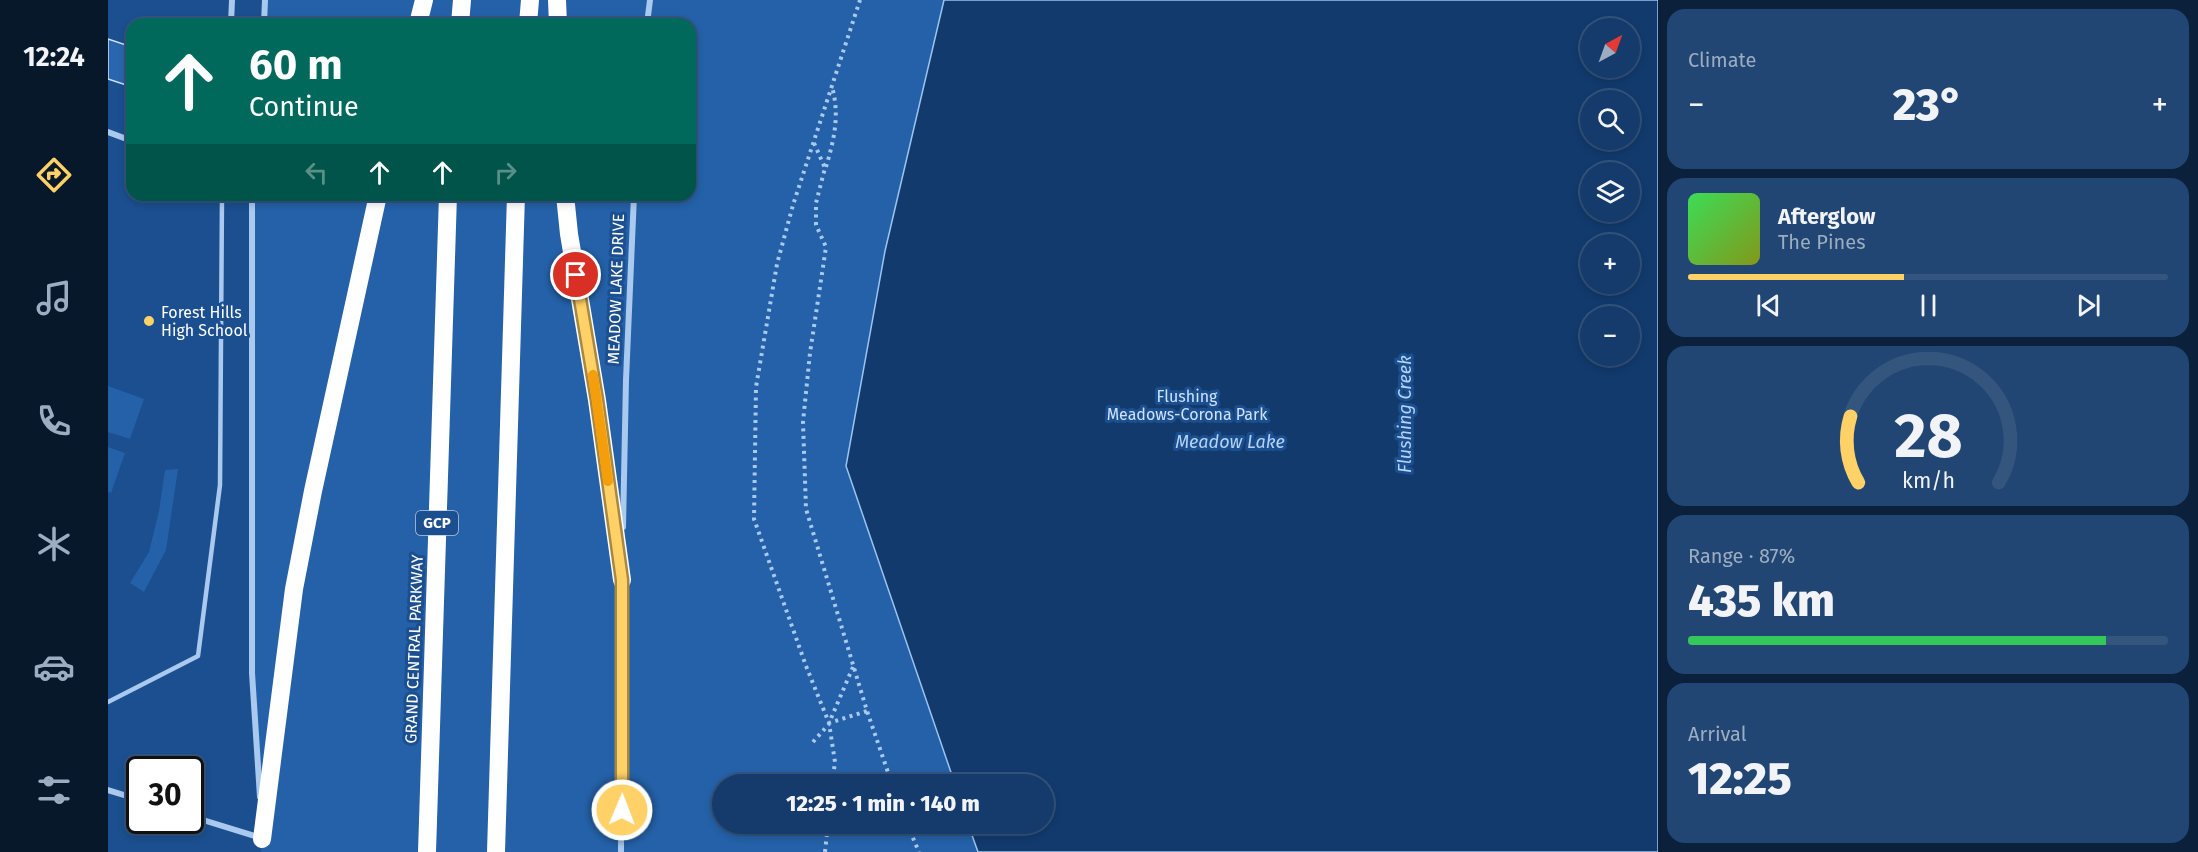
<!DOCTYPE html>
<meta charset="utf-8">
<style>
body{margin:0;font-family:"Fira Sans",sans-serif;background:#214673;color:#f1f3f6;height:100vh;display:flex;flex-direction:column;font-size:22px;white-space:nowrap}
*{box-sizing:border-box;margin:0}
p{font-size:20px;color:#9dadc1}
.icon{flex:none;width:33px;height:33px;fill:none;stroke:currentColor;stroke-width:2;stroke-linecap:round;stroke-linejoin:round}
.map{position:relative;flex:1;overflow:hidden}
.side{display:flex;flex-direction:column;gap:9px;padding:9px;background:#0b203b;width:540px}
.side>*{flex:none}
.guide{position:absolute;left:18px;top:18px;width:570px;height:183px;border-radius:18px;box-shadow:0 3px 9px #0003,0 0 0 2px #33557e;background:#00695c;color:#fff;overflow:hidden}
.needle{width:39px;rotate:41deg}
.buttons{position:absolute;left:1472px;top:18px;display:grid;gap:12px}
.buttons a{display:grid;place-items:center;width:60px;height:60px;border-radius:50%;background:#143b6b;box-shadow:0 3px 9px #0003,0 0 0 2px #33557e;font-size:30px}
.speed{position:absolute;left:18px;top:756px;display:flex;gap:12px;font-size:30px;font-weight:700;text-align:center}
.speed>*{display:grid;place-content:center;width:78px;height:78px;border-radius:50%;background:#143b6b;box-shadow:0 3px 9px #0003,0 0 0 2px #33557e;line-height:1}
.speed .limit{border:3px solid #111;border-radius:9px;background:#fff;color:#111}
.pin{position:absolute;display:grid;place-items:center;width:51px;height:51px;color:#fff;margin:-26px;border:3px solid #fff;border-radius:50%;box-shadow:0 2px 6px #0007}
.me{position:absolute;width:66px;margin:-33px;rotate:1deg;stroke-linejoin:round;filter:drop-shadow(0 0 4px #0008)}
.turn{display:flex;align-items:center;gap:21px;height:126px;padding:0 24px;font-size:27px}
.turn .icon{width:78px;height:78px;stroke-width:2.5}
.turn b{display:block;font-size:42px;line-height:51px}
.lanes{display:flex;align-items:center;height:57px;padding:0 24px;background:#0003;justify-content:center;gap:30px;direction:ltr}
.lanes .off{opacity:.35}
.big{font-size:45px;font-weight:800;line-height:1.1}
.side .widget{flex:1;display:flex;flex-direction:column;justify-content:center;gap:9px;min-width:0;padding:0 21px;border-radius:18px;background:#214673}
.side .dial{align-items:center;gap:0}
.dial svg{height:156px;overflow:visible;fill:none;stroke:#33557e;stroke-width:7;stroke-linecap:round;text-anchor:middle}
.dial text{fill:#f1f3f6;stroke:none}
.song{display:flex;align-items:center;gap:18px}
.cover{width:72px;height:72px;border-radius:9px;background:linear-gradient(135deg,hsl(130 70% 55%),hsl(70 70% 35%))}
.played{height:6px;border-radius:3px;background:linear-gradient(90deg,#ffd166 45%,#33557e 45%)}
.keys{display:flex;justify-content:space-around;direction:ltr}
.heat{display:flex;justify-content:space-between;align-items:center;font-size:33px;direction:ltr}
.charge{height:9px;border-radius:4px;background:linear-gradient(90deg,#34c759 87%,#33557e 0)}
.trip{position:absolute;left:604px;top:774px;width:342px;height:60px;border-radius:30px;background:#143b6b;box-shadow:0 3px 9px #0003,0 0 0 2px #33557e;font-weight:800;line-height:60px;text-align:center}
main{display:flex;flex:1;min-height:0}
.dock{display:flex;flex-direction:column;width:108px;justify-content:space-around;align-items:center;background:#08182b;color:#9dadc1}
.dock .icon{width:42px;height:42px}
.dock .current{color:#ffd166}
.dock b{font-size:27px;color:#f1f3f6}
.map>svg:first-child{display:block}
.green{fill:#2461a8;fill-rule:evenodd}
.water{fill:#123a6d;stroke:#9cc4f0;stroke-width:1.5;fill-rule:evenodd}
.building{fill:#2a66ad;stroke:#cfe3fa;stroke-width:1.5}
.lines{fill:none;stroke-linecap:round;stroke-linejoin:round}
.path{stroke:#a9c9ee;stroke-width:4;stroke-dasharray:3 4.5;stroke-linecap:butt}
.service{stroke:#a9c9ee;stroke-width:4.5}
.minor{stroke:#a9c9ee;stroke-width:6}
.motorway{stroke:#fff;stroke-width:18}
.route-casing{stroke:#a68842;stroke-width:15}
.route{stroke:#ffd166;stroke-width:10}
.slow{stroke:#f59e0b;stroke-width:10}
.poi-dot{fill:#ffd166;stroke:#1b4f8f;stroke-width:2}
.labels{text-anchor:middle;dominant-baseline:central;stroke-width:6;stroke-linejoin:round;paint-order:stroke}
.shield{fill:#1b4f8f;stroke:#bbcadd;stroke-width:1.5}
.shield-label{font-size:15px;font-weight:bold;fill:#fff}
.street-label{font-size:16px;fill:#fff;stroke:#1b4f8f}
.poi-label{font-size:16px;fill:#fff;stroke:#1b4f8f;text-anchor:start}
.park-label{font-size:16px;fill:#cfe3fa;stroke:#1b4f8f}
.water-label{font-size:18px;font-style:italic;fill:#b5d3f5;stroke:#1b4f8f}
</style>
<main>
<nav class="dock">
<b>12:24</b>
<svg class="icon current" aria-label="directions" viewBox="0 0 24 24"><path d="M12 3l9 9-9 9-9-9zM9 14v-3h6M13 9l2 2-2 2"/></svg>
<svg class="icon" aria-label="music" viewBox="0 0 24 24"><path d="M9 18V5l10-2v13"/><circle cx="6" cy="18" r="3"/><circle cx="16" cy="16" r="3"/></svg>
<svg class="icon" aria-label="phone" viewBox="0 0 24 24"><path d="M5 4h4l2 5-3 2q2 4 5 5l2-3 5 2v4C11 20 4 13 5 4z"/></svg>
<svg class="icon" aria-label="climate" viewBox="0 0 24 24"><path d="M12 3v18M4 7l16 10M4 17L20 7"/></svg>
<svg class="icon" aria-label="car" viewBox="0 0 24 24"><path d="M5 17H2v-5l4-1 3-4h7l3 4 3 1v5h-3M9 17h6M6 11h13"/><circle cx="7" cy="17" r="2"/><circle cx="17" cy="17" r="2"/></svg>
<svg class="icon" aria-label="filters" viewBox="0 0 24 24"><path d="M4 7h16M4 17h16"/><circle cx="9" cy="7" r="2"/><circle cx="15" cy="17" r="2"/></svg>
</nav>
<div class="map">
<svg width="1550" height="852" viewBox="0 0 1550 852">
<rect width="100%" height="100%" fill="#1b4f8f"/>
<path class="green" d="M157,0H1550V852H153L154,839L144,673V195H582V24H156ZM1482,28H1521V68H1482ZM1482,100H1521V140H1482ZM1482,172H1521V212H1482ZM1482,244H1521V284H1482ZM1482,316H1521V356H1482ZM615,784H936V824H615Z
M0,386L36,399L22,439L0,432Z
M0,447L17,453L3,493L0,492Z
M70,469L58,550L36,592L22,583L41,552L51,511L57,470Z"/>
<path class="water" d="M836,0H1550V852H870L860,824H936V784H847L738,466L777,251ZM1482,28H1521V68H1482ZM1482,100H1521V140H1482ZM1482,172H1521V212H1482ZM1482,244H1521V284H1482ZM1482,316H1521V356H1482Z"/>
<path class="building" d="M0,39L24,47V87L0,79Z"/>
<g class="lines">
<path class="path" d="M706,143L717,168L708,203V225L718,247L702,353L695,422L698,509L759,711L784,784
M718,167C726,140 732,115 724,87
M745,667L721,723L759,711
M705,742L721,724
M724,784L727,762L721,723L698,666L646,519L648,387L669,264L685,205L752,0
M799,824L811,852
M717,852L720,824"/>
<path class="service" d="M0,702L90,656L112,485L114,195"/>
<path class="minor" d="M123,24L124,0
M156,24L157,0
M539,24L542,0
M0,132L24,141
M144,195V673L152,797
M515,527L518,380L526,195
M0,790L32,800
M82,816L153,838
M513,852L514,583"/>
<path class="motorway" d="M449,0L450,24
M310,24L316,0
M352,24L354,0
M420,24L422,0
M457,195L461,234L489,400L514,580
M154,839L186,589L205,491L270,195
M319,852L340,195
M388,852L408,195"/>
</g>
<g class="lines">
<g class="route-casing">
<path id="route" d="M468,275L489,400L514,580V810"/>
</g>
<use href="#route" class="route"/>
<path class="slow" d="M485,375L500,481"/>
</g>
<circle class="poi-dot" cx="41" cy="321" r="6"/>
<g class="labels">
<rect class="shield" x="308" y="511" width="42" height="24" rx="4.5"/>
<g class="shield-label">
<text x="329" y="523">GCP</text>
</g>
<g class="street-label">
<text transform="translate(508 289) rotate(-88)">MEADOW LAKE DRIVE</text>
<text transform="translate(306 649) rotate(-88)">GRAND CENTRAL PARKWAY</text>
</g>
<g class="poi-label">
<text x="53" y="312">Forest Hills<tspan x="53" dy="18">High School</tspan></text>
</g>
<g class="park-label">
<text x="1079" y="396">Flushing<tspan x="1079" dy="18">Meadows-Corona Park</tspan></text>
</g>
<g class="water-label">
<text transform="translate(1297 414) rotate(-90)">Flushing Creek</text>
<text x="1122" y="442">Meadow Lake</text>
</g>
</g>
</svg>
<div class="buttons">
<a><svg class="needle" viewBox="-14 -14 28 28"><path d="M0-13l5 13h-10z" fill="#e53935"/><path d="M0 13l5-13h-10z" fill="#9dadc1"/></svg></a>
<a><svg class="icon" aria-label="search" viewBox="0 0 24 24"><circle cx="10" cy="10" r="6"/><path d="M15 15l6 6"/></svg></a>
<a><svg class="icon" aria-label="layers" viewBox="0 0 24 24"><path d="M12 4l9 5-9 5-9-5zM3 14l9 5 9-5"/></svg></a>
<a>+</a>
<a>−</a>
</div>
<div class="speed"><div class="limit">30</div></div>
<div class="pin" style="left:468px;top:275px;background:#d93025"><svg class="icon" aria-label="arrive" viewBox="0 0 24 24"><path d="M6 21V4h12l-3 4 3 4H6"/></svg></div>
<svg class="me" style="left:514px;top:810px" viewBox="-20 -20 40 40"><circle r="17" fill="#ffd166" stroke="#fff" stroke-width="3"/><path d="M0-11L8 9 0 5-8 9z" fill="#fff"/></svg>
<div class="trip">12:25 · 1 min · 140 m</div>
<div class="guide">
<div class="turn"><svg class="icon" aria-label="ahead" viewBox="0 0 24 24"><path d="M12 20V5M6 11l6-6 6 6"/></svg><div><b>60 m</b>Continue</div></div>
<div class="lanes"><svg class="icon off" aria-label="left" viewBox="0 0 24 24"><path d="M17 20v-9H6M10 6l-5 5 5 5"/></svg><svg class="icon" aria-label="ahead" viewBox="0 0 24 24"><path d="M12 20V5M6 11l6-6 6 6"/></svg><svg class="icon" aria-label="ahead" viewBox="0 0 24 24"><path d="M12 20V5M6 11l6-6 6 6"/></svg><svg class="icon off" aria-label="right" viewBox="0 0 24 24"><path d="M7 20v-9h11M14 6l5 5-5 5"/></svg></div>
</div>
</div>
<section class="side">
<div class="widget"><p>Climate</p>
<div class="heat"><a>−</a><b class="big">23°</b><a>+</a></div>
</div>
<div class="widget">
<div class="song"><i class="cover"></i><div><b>Afterglow</b><p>The Pines</p></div></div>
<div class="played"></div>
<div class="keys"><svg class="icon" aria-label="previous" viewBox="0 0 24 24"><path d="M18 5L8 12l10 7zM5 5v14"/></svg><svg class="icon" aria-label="pause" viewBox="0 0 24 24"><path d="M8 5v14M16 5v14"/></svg><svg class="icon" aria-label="next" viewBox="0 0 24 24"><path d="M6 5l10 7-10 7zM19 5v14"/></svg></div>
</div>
<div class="widget dial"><svg viewBox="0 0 100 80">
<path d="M14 69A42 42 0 1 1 86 69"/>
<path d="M14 69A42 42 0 0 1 10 35" stroke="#ffd166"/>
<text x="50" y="56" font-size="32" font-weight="700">28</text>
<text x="50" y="72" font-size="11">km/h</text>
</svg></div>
<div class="widget"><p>Range · 87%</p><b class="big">435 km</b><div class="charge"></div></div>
<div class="widget"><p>Arrival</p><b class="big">12:25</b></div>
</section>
</main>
